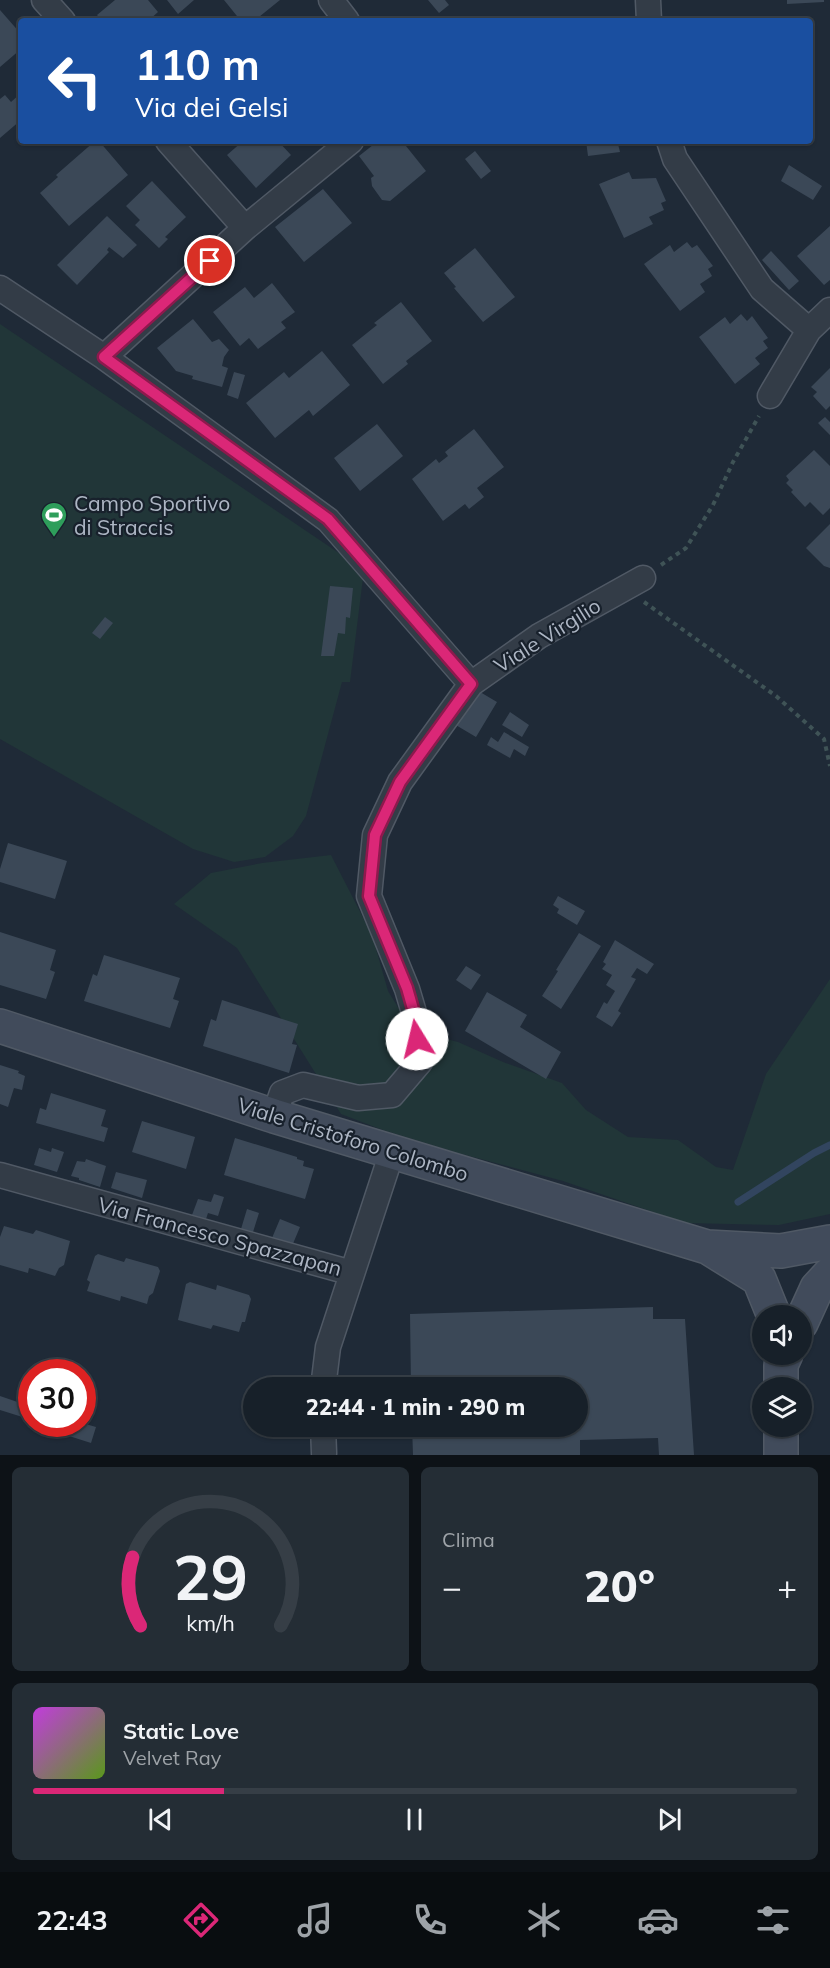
<!DOCTYPE html>
<html lang="it">
<meta charset="utf-8">
<style>
body{margin:0;font-family:Mulish,sans-serif;background:#242d35;color:#f1f3f6;height:100vh;display:flex;flex-direction:column;font-size:22px;white-space:nowrap}
*{box-sizing:border-box;margin:0}
p{font-size:20px;color:#9ea3a8}
.icon{flex:none;width:33px;height:33px;fill:none;stroke:currentColor;stroke-width:2;stroke-linecap:round;stroke-linejoin:round}
.map{position:relative;height:1455px;overflow:hidden}
.panel{display:flex;flex-direction:column;gap:12px;padding:12px;background:#0d1217;flex:1}
.panel>*{flex:none}
.guide{position:absolute;left:18px;top:18px;width:795px;height:126px;border-radius:6px;box-shadow:0 2px 4px #0004,0 0 0 2px #363e46;background:#1a4fa0;color:#fff;overflow:hidden}
.buttons{position:absolute;left:752px;top:1305px;display:grid;gap:12px}
.buttons a{display:grid;place-items:center;width:60px;height:60px;border-radius:50%;background:#172029;box-shadow:0 2px 4px #0004,0 0 0 2px #363e46;font-size:30px}
.speed{position:absolute;left:18px;top:1359px;display:flex;gap:12px;font-size:30px;font-weight:700;text-align:center}
.speed>*{display:grid;place-content:center;width:78px;height:78px;border-radius:50%;background:#172029;box-shadow:0 2px 4px #0004,0 0 0 2px #363e46;line-height:1}
.speed .limit{border:9px solid #d22;background:#fff;color:#111}
.pin{position:absolute;display:grid;place-items:center;width:51px;height:51px;color:#fff;margin:-26px;border:3px solid #fff;border-radius:50%;box-shadow:0 2px 6px #0007}
.me{position:absolute;width:66px;margin:-33px;rotate:351deg;stroke-linejoin:round;filter:drop-shadow(0 0 4px #0008)}
.turn{display:flex;align-items:center;gap:21px;height:126px;padding:0 18px;font-size:27px}
.turn .icon{width:78px;height:78px;stroke-width:2.5}
.turn b{display:block;font-size:42px;line-height:51px}
.big{font-size:45px;font-weight:800;line-height:1.1}
.panel .tile{flex:1;display:flex;flex-direction:column;justify-content:center;gap:9px;min-width:0;padding:0 21px;border-radius:9px;background:#242d35}
.panel .dial{align-items:center;gap:0}
.dial svg{height:156px;overflow:visible;fill:none;stroke:#363e46;stroke-width:7;stroke-linecap:round;text-anchor:middle}
.dial text{fill:#f1f3f6;stroke:none}
.song{display:flex;align-items:center;gap:18px}
.cover{width:72px;height:72px;border-radius:9px;background:linear-gradient(135deg,hsl(290 70% 55%),hsl(90 70% 35%))}
.played{height:6px;border-radius:3px;background:linear-gradient(90deg,#db2777 25%,#363e46 25%)}
.keys{display:flex;justify-content:space-around;direction:ltr}
.heat{display:flex;justify-content:space-between;align-items:center;font-size:33px;direction:ltr}
.panel .tiles{flex:1;display:grid;gap:12px;grid-template-columns:1fr 1fr}
.tile:last-child{grid-column:span 2}
.trip{position:absolute;left:243px;top:1377px;width:345px;height:60px;border-radius:30px;background:#172029;box-shadow:0 2px 4px #0004,0 0 0 2px #363e46;font-weight:800;line-height:60px;text-align:center}
.menu{display:flex;height:96px;justify-content:space-around;align-items:center;background:#090d10;color:#9ea3a8}
.menu .icon{width:42px;height:42px}
.menu .on{color:#db2777}
.menu b{font-size:27px;color:#f1f3f6}
.map>svg:first-child{display:block}
.green{fill:#213638}
.lines{fill:none;stroke-linecap:round;stroke-linejoin:round}
.stream{stroke:#32455f;stroke-width:7}
.building{fill:#3b4857}
.street-casing{stroke:#505965;stroke-width:27}
.secondary-casing{stroke:#505965;stroke-width:36}
.path{stroke:#3f5356;stroke-width:4;stroke-dasharray:4.5 4.5;stroke-linecap:butt}
.street{stroke:#333c47;stroke-width:24}
.secondary{stroke:#414b5b;stroke-width:33}
.route-casing{stroke:#8e194d;stroke-width:15}
.route{stroke:#db2777;stroke-width:10}
.labels{text-anchor:middle;dominant-baseline:central;stroke-width:4.5;stroke-linejoin:round;paint-order:stroke}
.poi-label{font-size:21px;fill:#adb6c4;stroke:#18212c;text-anchor:start}
.street-label{font-size:21px;fill:#adb6c4;stroke:#18212c}
</style>
<div class="map">
<svg width="830" height="1455" viewBox="0 0 830 1455">
<rect width="100%" height="100%" fill="#1f2a37"/>
<path class="green" d="M0,324L364,570L350,682H342L306,816L293,836L265,857L234,862L193,849L0,739Z
M331,855L372,935L388,991L412,1030L458,1042L503,1062L562,1083L586,1110L628,1137L678,1140L716,1167L733,1170L766,1074L830,979V1214L779,1225L685,1223L563,1181L458,1153L383,1130L341,1114L237,948L174,904L211,873L262,863Z"/>
<g class="lines">
<path class="stream" d="M738,1202L814,1153L830,1145"/>
</g>
<path class="building" d="M115,0H148L158,12L148,21H102L97,15Z
M167,0H194L178,14Z
M224,0H280L254,21H241Z
M428,0H445L449,5L439,13Z
M787,0H824V2L787,4Z
M0,10L21,34V49L0,67Z
M573,17H605V21H573Z
M21,93V120L0,138V99L5,95L11,102Z
M95,141H99L128,175L69,226L40,193L58,177L56,175Z
M243,141H278L291,155L256,188L227,155Z
M378,141H402L426,171L390,201L382,200L372,186L371,178L374,176L359,156Z
M586,141H630L631,142L618,144L620,152L588,156Z
M475,151L491,171L481,179L465,159Z
M789,165L822,186L813,200L781,181Z
M629,172L632,179L656,178L666,201L661,203L664,210L649,217L653,224L624,238L599,184Z
M152,181L186,217L165,237L168,239L159,248L135,225L140,220L126,206Z
M323,189L352,223L304,262L275,227Z
M107,216L137,245L123,258L109,247L107,250L109,252L77,285L57,265Z
M830,226V280L824,285L797,256Z
M687,242L692,248L697,245L713,266L708,269L712,276L700,284L705,292L680,311L644,264L670,245L674,252Z
M475,248L515,297L483,322L454,288L456,287L444,273Z
M771,251L799,281L789,290L762,260Z
M272,283L295,312L281,322L286,328L258,349L249,338L240,346L213,312L245,287L254,298Z
M401,302L432,341L406,361L408,364L383,384L352,345L377,325L374,323Z
M741,314L747,321L752,316L768,338L763,341L768,348L755,358L760,364L735,384L699,337L725,317L730,324Z
M193,319L212,342L219,339L229,350L224,357L222,366L228,368L222,387L192,379L193,376L176,371L157,348Z
M322,351L350,385L313,416L309,410L275,438L246,403L284,372L289,378Z
M830,368V406L826,410L813,396L817,392L811,387Z
M234,372L245,375L238,399L227,395Z
M825,417L830,422V435L818,423Z
M377,424L403,456L360,491L334,458Z
M474,429L504,467L477,488L484,497L469,509L465,504L443,521L412,479L436,459L439,463L448,456L445,452Z
M814,450L830,466V508L823,515L810,502L805,507L791,492L793,490L786,483L789,480L786,476Z
M830,524V568L824,566L806,548Z
M330,586L353,588L350,618L346,617L345,634L338,633L334,656H321Z
M105,617L113,623L100,639L92,633Z
M475,689L497,702L476,737L454,724Z
M510,712L529,725L522,737L502,725Z
M504,732L529,747L525,756L514,749L510,758L487,745L491,737L498,742Z
M8,843L67,861L55,899L0,882V869Z
M558,896L585,911L577,925L557,913L559,909L553,905Z
M0,932L56,950L50,970L55,972L46,999L0,985Z
M579,933L601,946L561,1009L542,996L558,971L556,970Z
M615,940L654,964L647,974L637,968L631,977L636,979L618,1011L621,1013L612,1027L596,1017L604,1002L607,1004L615,991L606,985L612,975L602,969L606,964L603,962Z
M104,955L180,978L173,999L179,1001L170,1028L84,1001L93,974L97,976Z
M466,966L481,975L471,990L456,980Z
M487,992L527,1015L520,1027L561,1052L546,1079L465,1031Z
M222,1000L298,1024L292,1044L297,1045L289,1073L203,1046L211,1019L216,1021Z
M0,1065L19,1071L18,1073L25,1076L22,1090L14,1088L8,1107L0,1104Z
M51,1093L106,1110L101,1126L108,1128L104,1142L36,1123L40,1108L46,1110Z
M142,1121L195,1137L186,1169L132,1152Z
M235,1138L297,1157V1159L304,1161L303,1166L314,1169L305,1199L224,1175Z
M39,1148L51,1152L52,1148L64,1152L57,1172L34,1165Z
M86,1159L106,1166L100,1187L79,1180V1178L71,1176L77,1161L85,1162Z
M116,1172L147,1180L142,1198L111,1188Z
M214,1194L224,1197L218,1216L208,1213L206,1219L192,1215L198,1199L211,1202Z
M247,1209L259,1213L253,1232L241,1229Z
M280,1219L300,1227L292,1246L272,1238Z
M4,1226L33,1234L36,1230L70,1241L64,1265L59,1268L55,1276L29,1268L28,1273L0,1265V1237Z
M98,1254L124,1262L126,1258L158,1267L160,1271L153,1293L149,1296L147,1304L121,1296L120,1301L87,1291L90,1282L87,1280L95,1256Z
M190,1282L216,1290L217,1285L249,1295L251,1299L245,1322H242L239,1332L213,1325L211,1329L178,1320L186,1284Z
M653,1307V1319H685L694,1455H659L658,1438L580,1440V1455H413L412,1426H578V1388H411L410,1314Z
M0,1396L32,1407V1420L0,1410Z
M82,1423L96,1427L91,1443L69,1436L70,1433L42,1424Z"/>
<g class="lines">
<g class="street-casing">
<path id="street" d="M44,0L63,21
M331,0L347,21
M648,0L649,21
M168,141L245,228
M669,141L675,159L762,289L809,330
M0,288L104,357L328,520L471,684
M104,357L245,228L351,141
M770,396L809,330L830,310
M274,1116L282,1093L303,1085L358,1098L392,1095L420,1062L415,1016L407,989L369,896L375,835L400,782L471,684L539,636L643,578
M0,1175L352,1273
M323,1388L328,1347L392,1152
M323,1426L324,1453"/>
</g>
<g class="secondary-casing">
<path id="secondary" d="M0,1026L274,1116L707,1247L781,1251L830,1242
M709,1248L759,1279L774,1316
M801,1323L817,1288L830,1274
M781,1388V1365L786,1354
M781,1426V1455"/>
</g>
<path class="path" d="M661,565L686,548L713,505L733,462L759,416
M644,602L776,696L824,739L830,766"/>
<use href="#street" class="street"/>
<use href="#secondary" class="secondary"/>
</g>
<g class="lines">
<g class="route-casing">
<path id="route" d="M210,261L104,357L328,519L471,684L400,782L375,835L369,896L407,988L415,1016L417,1039"/>
</g>
<use href="#route" class="route"/>
</g>
<defs>
<g id="stadium-pin" transform="scale(1.35)"><path d="M0 17L-7.5 6A9.5 9.5 0 1 1 7.5 6Z" fill="#2e9e5b" stroke="#18212c"/><path d="M0-5a6.5 5 0 1 0 0 10a6.5 5 0 1 0 0-10ZM-3.5-1.8h7v3.6h-7Z" fill="#fff"/></g>
</defs>
<g fill-rule="evenodd">
<use href="#stadium-pin" x="54" y="515"/>
</g>
<g class="labels">
<g class="poi-label">
<text x="74" y="503">Campo Sportivo<tspan x="74" dy="24">di Straccis</tspan></text>
</g>
<g class="street-label">
<text transform="translate(547 635) rotate(-32)">Viale Virgilio</text>
<text transform="translate(353 1139) rotate(17)">Viale Cristoforo Colombo</text>
<text transform="translate(220 1236) rotate(15)">Via Francesco Spazzapan</text>
</g>
</g>
</svg>
<div class="buttons">
<a><svg class="icon" aria-label="sound" viewBox="0 0 24 24"><path d="M4 9h4l5-4v14l-5-4H4zM17 9q2 3 0 6"/></svg></a>
<a><svg class="icon" aria-label="layers" viewBox="0 0 24 24"><path d="M12 4l9 5-9 5-9-5zM3 14l9 5 9-5"/></svg></a>
</div>
<div class="speed"><div class="limit">30</div></div>
<div class="pin" style="left:210px;top:261px;background:#d93025"><svg class="icon" aria-label="arrive" viewBox="0 0 24 24"><path d="M6 21V4h12l-3 4 3 4H6"/></svg></div>
<svg class="me" style="left:417px;top:1039px" viewBox="-20 -20 40 40"><circle r="19" fill="#fff"/><path d="M0-13L10 11 0 6-10 11z" fill="#db2777"/></svg>
<div class="trip">22:44 · 1 min · 290 m</div>
<div class="guide">
<div class="turn"><svg class="icon" aria-label="left" viewBox="0 0 24 24"><path d="M17 20v-9H6M10 6l-5 5 5 5"/></svg><div><b>110 m</b>Via dei Gelsi</div></div>
</div>
</div>
<section class="panel">
<div class="tiles">
<div class="tile dial"><svg viewBox="0 0 100 80">
<path d="M14 69A42 42 0 1 1 86 69"/>
<path d="M14 69A42 42 0 0 1 10 34" stroke="#db2777"/>
<text x="50" y="56" font-size="32" font-weight="700">29</text>
<text x="50" y="72" font-size="11">km/h</text>
</svg></div>
<div class="tile"><p>Clima</p>
<div class="heat"><a>−</a><b class="big">20°</b><a>+</a></div>
</div>
<div class="tile">
<div class="song"><i class="cover"></i><div><b>Static Love</b><p>Velvet Ray</p></div></div>
<div class="played"></div>
<div class="keys"><svg class="icon" aria-label="previous" viewBox="0 0 24 24"><path d="M18 5L8 12l10 7zM5 5v14"/></svg><svg class="icon" aria-label="pause" viewBox="0 0 24 24"><path d="M8 5v14M16 5v14"/></svg><svg class="icon" aria-label="next" viewBox="0 0 24 24"><path d="M6 5l10 7-10 7zM19 5v14"/></svg></div>
</div>
</div>
</section>
<nav class="menu">
<b>22:43</b>
<svg class="icon on" aria-label="directions" viewBox="0 0 24 24"><path d="M12 3l9 9-9 9-9-9zM9 14v-3h6M13 9l2 2-2 2"/></svg>
<svg class="icon" aria-label="music" viewBox="0 0 24 24"><path d="M9 18V5l10-2v13"/><circle cx="6" cy="18" r="3"/><circle cx="16" cy="16" r="3"/></svg>
<svg class="icon" aria-label="phone" viewBox="0 0 24 24"><path d="M5 4h4l2 5-3 2q2 4 5 5l2-3 5 2v4C11 20 4 13 5 4z"/></svg>
<svg class="icon" aria-label="climate" viewBox="0 0 24 24"><path d="M12 3v18M4 7l16 10M4 17L20 7"/></svg>
<svg class="icon" aria-label="car" viewBox="0 0 24 24"><path d="M5 17H2v-5l4-1 3-4h7l3 4 3 1v5h-3M9 17h6M6 11h13"/><circle cx="7" cy="17" r="2"/><circle cx="17" cy="17" r="2"/></svg>
<svg class="icon" aria-label="filters" viewBox="0 0 24 24"><path d="M4 7h16M4 17h16"/><circle cx="9" cy="7" r="2"/><circle cx="15" cy="17" r="2"/></svg>
</nav>
